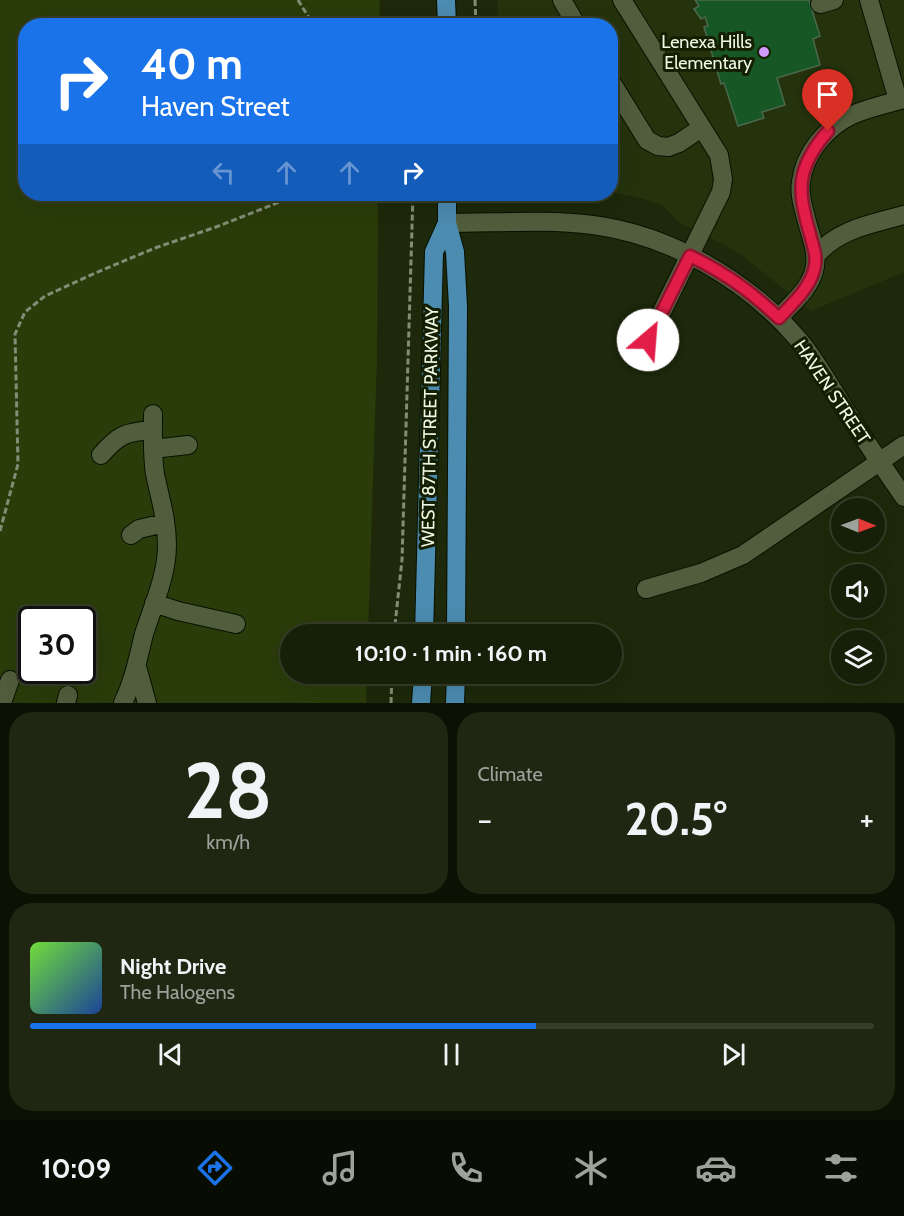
<!DOCTYPE html>
<meta charset="utf-8">
<style>
body{margin:0;font-family:Cabin,sans-serif;background:#1f2712;color:#f1f3f6;height:100vh;display:flex;flex-direction:column;font-size:22px;white-space:nowrap}
*{box-sizing:border-box;margin:0}
p{font-size:20px;color:#9ea29c}
.icon{flex:none;width:33px;height:33px;fill:none;stroke:currentColor;stroke-width:2;stroke-linecap:round;stroke-linejoin:round}
.map{position:relative;height:703px;overflow:hidden}
.panel{display:flex;flex-direction:column;gap:9px;padding:9px;background:#0c1104;flex:1}
.panel>*{flex:none}
.banner{position:absolute;left:18px;top:18px;width:600px;height:183px;border-radius:24px;box-shadow:0 6px 24px #0002,0 0 0 2px #353d29;background:#1a73e8;color:#fff;overflow:hidden}
.needle{width:39px;rotate:91deg}
.buttons{position:absolute;left:831px;top:498px;display:grid;gap:12px}
.buttons a{display:grid;place-items:center;width:54px;height:54px;border-radius:50%;background:#161f08;box-shadow:0 6px 24px #0002,0 0 0 2px #353d29;font-size:30px}
.speed{position:absolute;left:18px;top:606px;display:flex;gap:12px;font-size:30px;font-weight:700;text-align:center}
.speed>*{display:grid;place-content:center;width:78px;height:78px;border-radius:50%;background:#161f08;box-shadow:0 6px 24px #0002,0 0 0 2px #353d29;line-height:1}
.speed .limit{border:3px solid #111;border-radius:9px;background:#fff;color:#111}
.pin{position:absolute;display:grid;place-items:center;width:51px;height:51px;color:#fff;margin:-62px -26px;border-radius:50% 50% 50% 0;rotate:-45deg;box-shadow:0 0 6px #0007}
.pin .icon{rotate:45deg}
.me{position:absolute;width:66px;margin:-33px;rotate:27deg;stroke-linejoin:round;filter:drop-shadow(0 0 4px #0008)}
.turn{display:flex;align-items:center;gap:21px;height:126px;padding:0 24px;font-size:27px}
.turn .icon{width:78px;height:78px;stroke-width:2.5}
.turn b{display:block;font-size:42px;line-height:51px}
.lanes{display:flex;align-items:center;height:57px;padding:0 24px;background:#0003;justify-content:center;gap:30px;direction:ltr}
.lanes .off{opacity:.35}
.big{font-size:45px;font-weight:700;line-height:1.1}
.panel .tile{flex:1;display:flex;flex-direction:column;justify-content:center;gap:9px;min-width:0;padding:0 21px;border-radius:24px;background:#1f2712}
.panel .dial{align-items:center;gap:0}
.dial b{font-size:78px;line-height:1}
.song{display:flex;align-items:center;gap:18px}
.cover{width:72px;height:72px;border-radius:9px;background:linear-gradient(135deg,hsl(100 70% 55%),hsl(220 70% 35%))}
.played{height:6px;border-radius:3px;background:linear-gradient(90deg,#1a73e8 60%,#353d29 60%)}
.keys{display:flex;justify-content:space-around;direction:ltr}
.heat{display:flex;justify-content:space-between;align-items:center;font-size:33px;direction:ltr}
.panel .tiles{flex:1;display:grid;gap:9px;grid-template-columns:1fr 1fr}
.tile:last-child{grid-column:span 2}
.trip{position:absolute;left:280px;top:624px;width:342px;height:60px;border-radius:30px;background:#161f08;box-shadow:0 6px 24px #0002,0 0 0 2px #353d29;font-weight:700;line-height:60px;text-align:center}
.tab-bar{display:flex;height:96px;justify-content:space-around;align-items:center;background:#090c03;color:#9ea29c}
.tab-bar .icon{width:42px;height:42px}
.tab-bar .selected{color:#1a73e8}
.tab-bar b{font-size:27px;color:#f1f3f6}
.map>svg:first-child{display:block}
.built{fill:#25330d}
.green{fill:#2a3c0a;fill-rule:evenodd}
.building{fill:#165725;stroke:#4b684e;stroke-width:1.5}
.lines{fill:none;stroke-linecap:round;stroke-linejoin:round}
.minor-casing{stroke:#071100;stroke-width:20}
.major-casing{stroke:#071100;stroke-width:20}
.path{stroke:#838d75;stroke-width:3;stroke-dasharray:6 3;stroke-linecap:butt}
.minor{stroke:#505e3d;stroke-width:18}
.major{stroke:#4c8cb0;stroke-width:18}
.route-casing{stroke:#92132f;stroke-width:15}
.route{stroke:#e11d48;stroke-width:10}
.poi-dot{fill:#d09dff;stroke:#141f02;stroke-width:2}
.labels{text-anchor:middle;dominant-baseline:central;stroke-width:6;stroke-linejoin:round;paint-order:stroke}
.poi-label{font-size:18px;fill:#eff7e5;stroke:#141f02;text-anchor:end}
.street-label{font-size:18px;fill:#eff7e5;stroke:#141f02}
</style>
<div class="map">
<svg width="904" height="703" viewBox="0 0 904 703">
<rect width="100%" height="100%" fill="#1d290a"/>
<path class="built" d="M497,0H904V272L811,311L744,257L723,244L677,221L664,206L641,198L611,192L610,26L499,25Z"/>
<path class="green" d="M0,0H380L379,25L26,26V194H378L377,356L368,634H291V674H367L366,703H0ZM32,620H82V670H32Z"/>
<path class="building" d="M695,0H809L820,36L813,39L820,65L777,78L785,105L762,112L764,118L738,126L724,83L721,84L704,27L708,26L705,17L701,19L694,9L699,6Z"/>
<g class="lines">
<g class="minor-casing">
<path id="minor" d="M562,0L577,26
M622,0L719,155L723,179L721,192L648,340
M869,0L898,100
M820,4L834,0
M610,80L647,140L658,146L668,147L679,143L701,128
M447,223C496,223 546,219 593,225C670,235 747,280 797,338C813,356 825,378 838,398C859,432 881,464 904,497
M816,256C837,229 872,224 904,215
M779,318C791,304 809,290 814,271C819,253 810,235 806,218C803,206 799,194 801,182C804,153 827,127 852,115C868,108 887,104 904,99
M153,449L188,445
M101,455C119,434 126,432 153,430
M131,535L139,529L165,523
M646,589L701,573L743,555L904,445
M154,603L178,611L236,624
M137,667L147,703
M2,703L10,680
M66,703L68,695
M123,703C134,680 138,658 144,634C153,605 167,576 167,545C167,520 160,498 155,474C152,455 153,434 153,414"/>
</g>
<g class="major-casing">
<path id="major" d="M446,0L447,26
M447,194V223L455,252L458,306L456,634
M424,634L434,252L447,223
M421,703L423,674
M455,703L456,674"/>
</g>
<path class="path" d="M298,0L314,26
M475,0L476,26
M484,201L487,194
M0,531L18,464L15,334L25,312L45,296L100,271L155,248L216,227L300,194
M394,634L402,560L413,194
M391,703L392,674"/>
<use href="#minor" class="minor"/>
<use href="#major" class="major"/>
</g>
<g class="lines">
<g class="route-casing">
<path id="route" d="M648,340L690,256C727,274 750,291 779,318C792,304 809,289 814,270C818,257 813,247 810,234C797,189 796,168 828,131"/>
</g>
<use href="#route" class="route"/>
</g>
<circle class="poi-dot" cx="764" cy="52" r="6"/>
<g class="labels">
<g class="poi-label">
<text x="752" y="42">Lenexa Hills<tspan x="752" dy="21">Elementary</tspan></text>
</g>
<g class="street-label">
<text transform="translate(832 392) rotate(56)">HAVEN STREET</text>
<text transform="translate(430 427) rotate(-89)">WEST 87TH STREET PARKWAY</text>
</g>
</g>
</svg>
<div class="buttons">
<a><svg class="needle" viewBox="-14 -14 28 28"><path d="M0-13l5 13h-10z" fill="#e53935"/><path d="M0 13l5-13h-10z" fill="#9ea29c"/></svg></a>
<a><svg class="icon" aria-label="sound" viewBox="0 0 24 24"><path d="M4 9h4l5-4v14l-5-4H4zM17 9q2 3 0 6"/></svg></a>
<a><svg class="icon" aria-label="layers" viewBox="0 0 24 24"><path d="M12 4l9 5-9 5-9-5zM3 14l9 5 9-5"/></svg></a>
</div>
<div class="speed"><div class="limit">30</div></div>
<div class="pin" style="left:828px;top:131px;background:#d93025"><svg class="icon" aria-label="arrive" viewBox="0 0 24 24"><path d="M6 21V4h12l-3 4 3 4H6"/></svg></div>
<svg class="me" style="left:648px;top:340px" viewBox="-20 -20 40 40"><circle r="19" fill="#fff"/><path d="M0-13L10 11 0 6-10 11z" fill="#e11d48"/></svg>
<div class="trip">10:10 · 1 min · 160 m</div>
<div class="banner">
<div class="turn"><svg class="icon" aria-label="right" viewBox="0 0 24 24"><path d="M7 20v-9h11M14 6l5 5-5 5"/></svg><div><b>40 m</b>Haven Street</div></div>
<div class="lanes"><svg class="icon off" aria-label="left" viewBox="0 0 24 24"><path d="M17 20v-9H6M10 6l-5 5 5 5"/></svg><svg class="icon off" aria-label="ahead" viewBox="0 0 24 24"><path d="M12 20V5M6 11l6-6 6 6"/></svg><svg class="icon off" aria-label="ahead" viewBox="0 0 24 24"><path d="M12 20V5M6 11l6-6 6 6"/></svg><svg class="icon" aria-label="right" viewBox="0 0 24 24"><path d="M7 20v-9h11M14 6l5 5-5 5"/></svg></div>
</div>
</div>
<section class="panel">
<div class="tiles">
<div class="tile dial"><b>28</b><p>km/h</p></div>
<div class="tile"><p>Climate</p>
<div class="heat"><a>−</a><b class="big">20.5°</b><a>+</a></div>
</div>
<div class="tile">
<div class="song"><i class="cover"></i><div><b>Night Drive</b><p>The Halogens</p></div></div>
<div class="played"></div>
<div class="keys"><svg class="icon" aria-label="previous" viewBox="0 0 24 24"><path d="M18 5L8 12l10 7zM5 5v14"/></svg><svg class="icon" aria-label="pause" viewBox="0 0 24 24"><path d="M8 5v14M16 5v14"/></svg><svg class="icon" aria-label="next" viewBox="0 0 24 24"><path d="M6 5l10 7-10 7zM19 5v14"/></svg></div>
</div>
</div>
</section>
<nav class="tab-bar">
<b>10:09</b>
<svg class="icon selected" aria-label="directions" viewBox="0 0 24 24"><path d="M12 3l9 9-9 9-9-9zM9 14v-3h6M13 9l2 2-2 2"/></svg>
<svg class="icon" aria-label="music" viewBox="0 0 24 24"><path d="M9 18V5l10-2v13"/><circle cx="6" cy="18" r="3"/><circle cx="16" cy="16" r="3"/></svg>
<svg class="icon" aria-label="phone" viewBox="0 0 24 24"><path d="M5 4h4l2 5-3 2q2 4 5 5l2-3 5 2v4C11 20 4 13 5 4z"/></svg>
<svg class="icon" aria-label="climate" viewBox="0 0 24 24"><path d="M12 3v18M4 7l16 10M4 17L20 7"/></svg>
<svg class="icon" aria-label="car" viewBox="0 0 24 24"><path d="M5 17H2v-5l4-1 3-4h7l3 4 3 1v5h-3M9 17h6M6 11h13"/><circle cx="7" cy="17" r="2"/><circle cx="17" cy="17" r="2"/></svg>
<svg class="icon" aria-label="filters" viewBox="0 0 24 24"><path d="M4 7h16M4 17h16"/><circle cx="9" cy="7" r="2"/><circle cx="15" cy="17" r="2"/></svg>
</nav>
